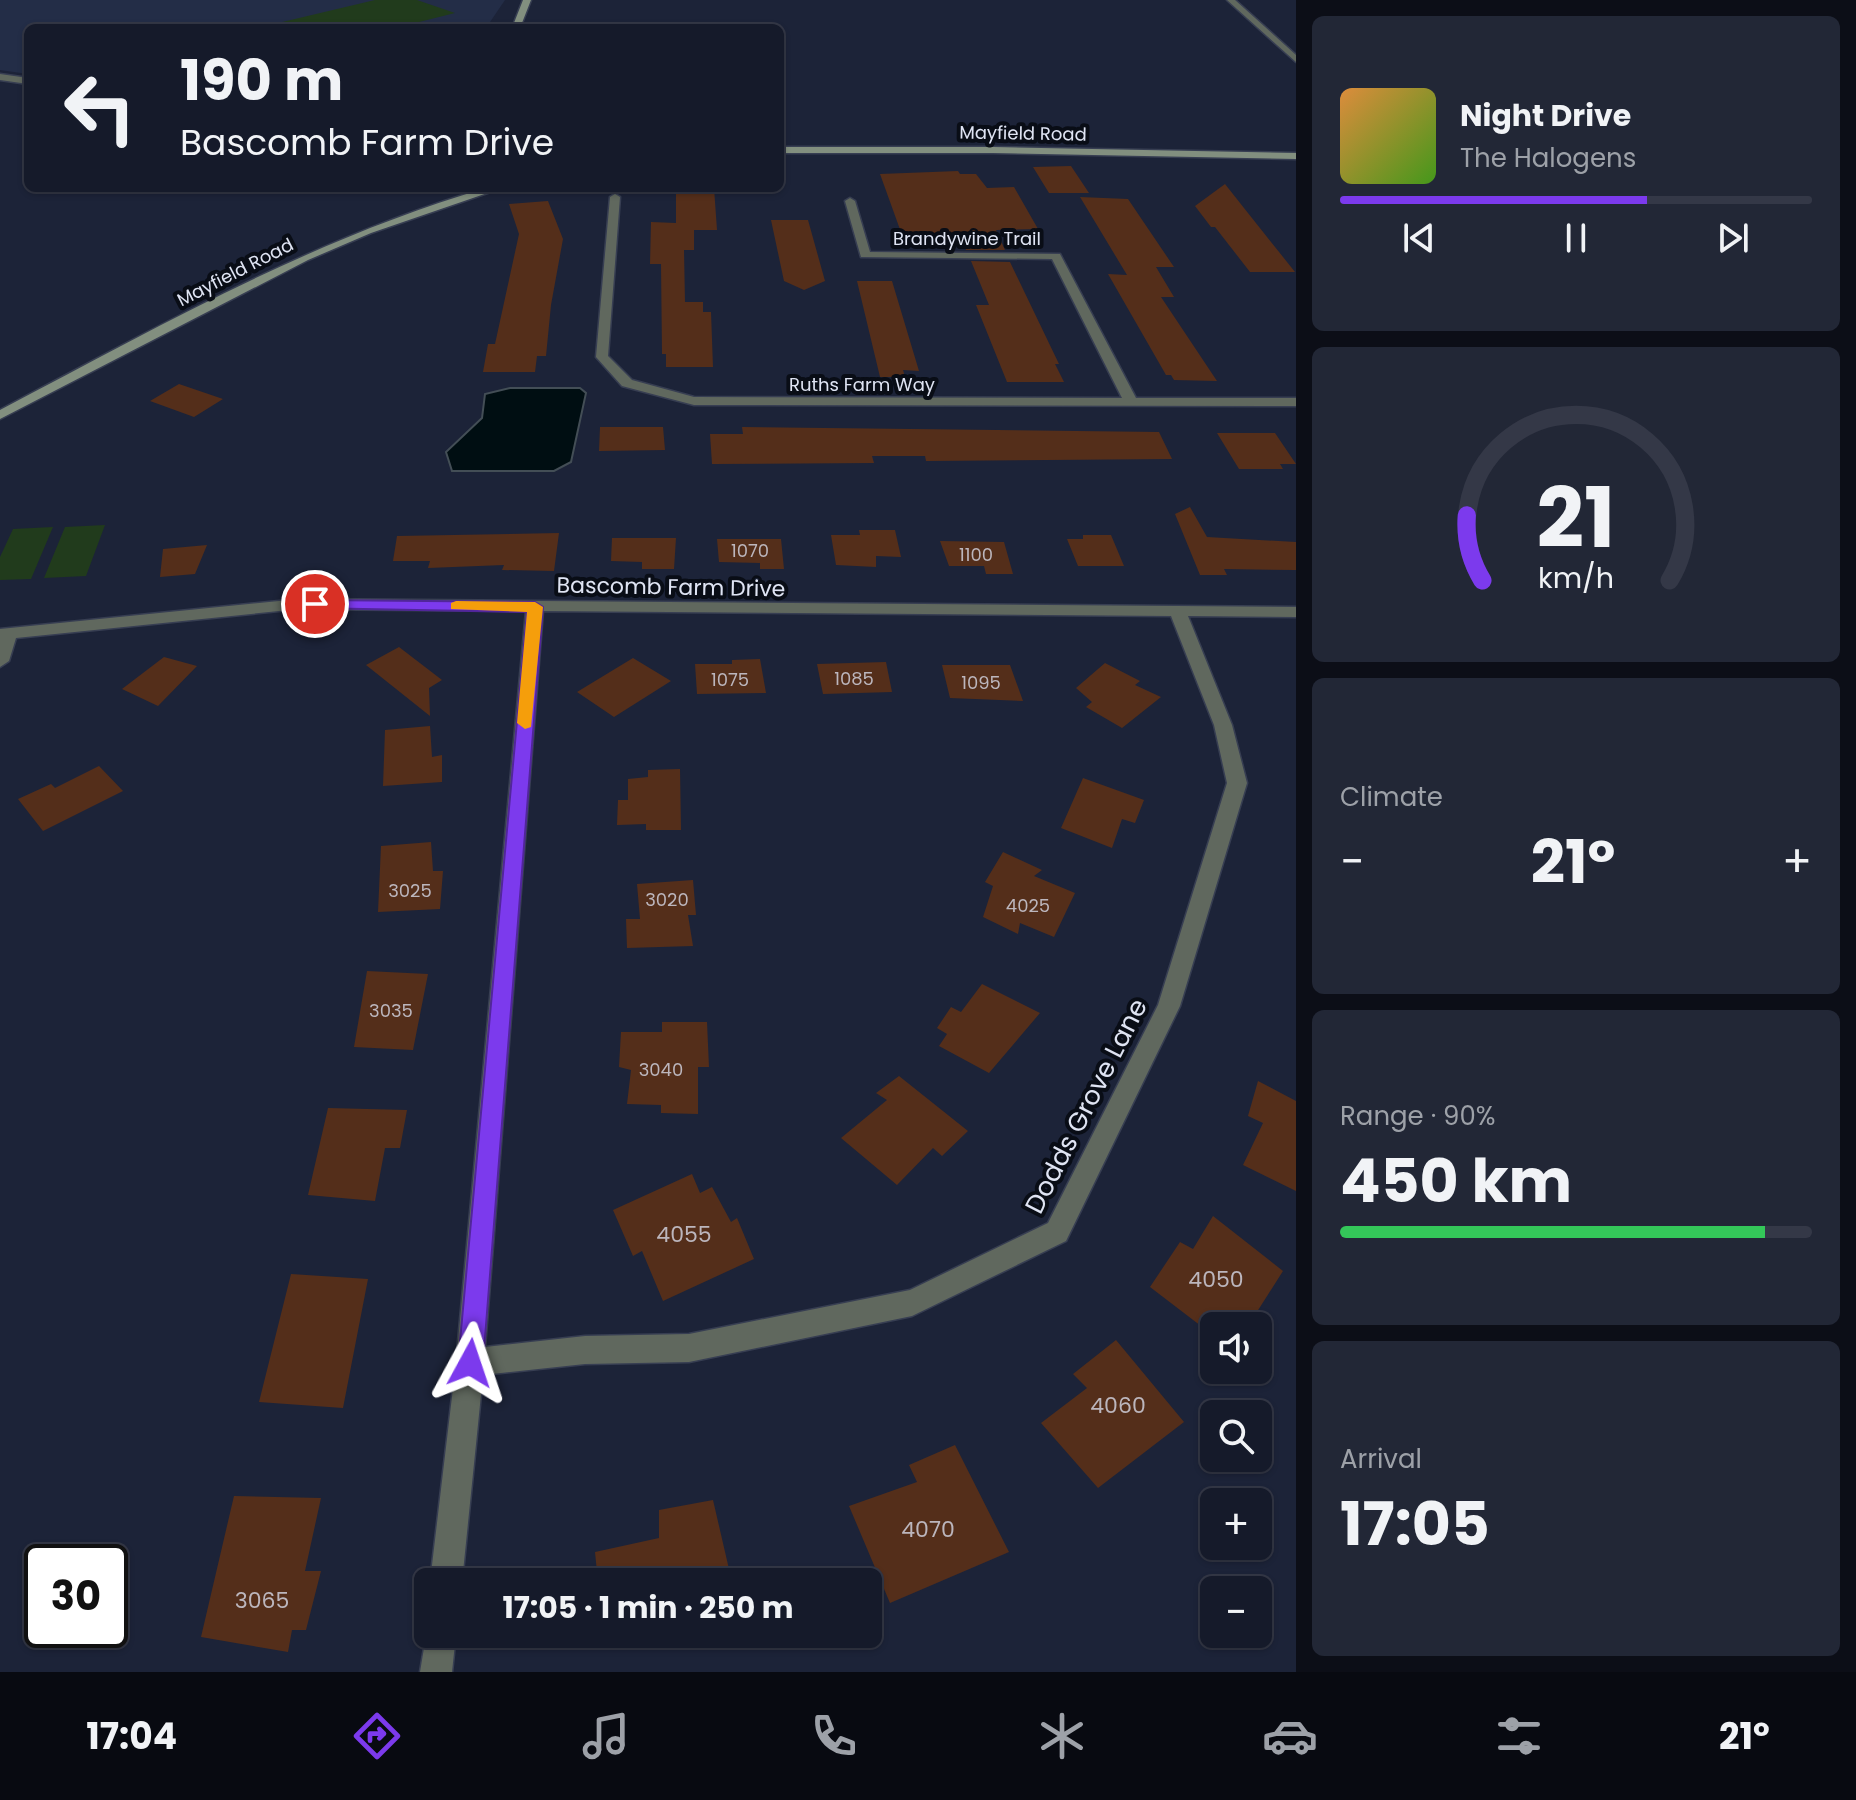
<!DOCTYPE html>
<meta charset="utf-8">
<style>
body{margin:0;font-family:Poppins,sans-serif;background:#222736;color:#f1f3f6;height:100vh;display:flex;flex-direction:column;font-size:30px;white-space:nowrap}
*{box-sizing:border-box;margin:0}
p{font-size:26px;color:#9da1a8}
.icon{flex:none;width:44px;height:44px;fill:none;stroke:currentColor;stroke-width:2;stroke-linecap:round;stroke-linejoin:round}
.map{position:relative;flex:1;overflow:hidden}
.side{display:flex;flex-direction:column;gap:16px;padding:16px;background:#0c0e17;width:560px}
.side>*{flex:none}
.hud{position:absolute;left:24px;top:24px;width:760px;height:168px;border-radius:12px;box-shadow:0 2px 6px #0004,0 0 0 2px #343847;background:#151a2a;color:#f1f3f6;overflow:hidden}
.tools{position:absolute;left:1200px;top:1312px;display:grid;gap:16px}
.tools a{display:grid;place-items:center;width:72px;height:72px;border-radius:12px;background:#151a2a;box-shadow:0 2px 6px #0004,0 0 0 2px #343847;font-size:40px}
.speed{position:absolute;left:24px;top:1544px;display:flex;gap:16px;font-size:40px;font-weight:700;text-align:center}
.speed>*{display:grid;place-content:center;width:104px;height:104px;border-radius:50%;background:#151a2a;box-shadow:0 2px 6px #0004,0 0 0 2px #343847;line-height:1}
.speed .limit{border:4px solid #111;border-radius:12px;background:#fff;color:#111}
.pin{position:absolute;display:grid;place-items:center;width:68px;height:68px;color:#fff;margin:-34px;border:4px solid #fff;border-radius:50%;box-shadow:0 2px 8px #0007}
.me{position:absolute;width:88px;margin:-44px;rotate:5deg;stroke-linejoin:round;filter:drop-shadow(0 0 6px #0008)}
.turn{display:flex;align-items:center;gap:28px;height:168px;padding:0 24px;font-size:36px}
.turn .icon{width:104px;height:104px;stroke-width:2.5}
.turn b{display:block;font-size:56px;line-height:68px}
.big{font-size:60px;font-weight:700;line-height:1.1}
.side .card{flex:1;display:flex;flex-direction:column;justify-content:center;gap:12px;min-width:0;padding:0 28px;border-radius:12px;background:#222736}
.side .dial{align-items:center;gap:0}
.dial svg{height:208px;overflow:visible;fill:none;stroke:#343847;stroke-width:7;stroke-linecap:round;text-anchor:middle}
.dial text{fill:#f1f3f6;stroke:none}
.song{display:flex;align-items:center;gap:24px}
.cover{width:96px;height:96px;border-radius:12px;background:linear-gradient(135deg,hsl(30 70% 55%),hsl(100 70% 35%))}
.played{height:8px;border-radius:4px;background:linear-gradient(90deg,#7c3aed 65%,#343847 65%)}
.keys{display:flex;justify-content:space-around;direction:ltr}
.heat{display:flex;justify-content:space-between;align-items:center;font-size:44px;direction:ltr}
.charge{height:12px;border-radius:6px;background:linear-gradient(90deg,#34c759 90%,#343847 0)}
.trip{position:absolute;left:414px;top:1568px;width:468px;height:80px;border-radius:12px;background:#151a2a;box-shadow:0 2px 6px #0004,0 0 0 2px #343847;font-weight:700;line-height:80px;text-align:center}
.menu{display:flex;height:128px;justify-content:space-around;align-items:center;background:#080a11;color:#9da1a8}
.menu .icon{width:56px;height:56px}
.menu .selected{color:#7c3aed}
.menu b{font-size:36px;color:#f1f3f6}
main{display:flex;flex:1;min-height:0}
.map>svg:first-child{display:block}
.built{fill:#232d47}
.green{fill:#213b1c}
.water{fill:#000e12;stroke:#434e56;stroke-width:2}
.building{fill:#542e1a}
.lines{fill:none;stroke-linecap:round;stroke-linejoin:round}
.street-casing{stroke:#373e52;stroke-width:3}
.secondary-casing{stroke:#373e52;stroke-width:3}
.street{fill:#60685e;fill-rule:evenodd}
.secondary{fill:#828f7f;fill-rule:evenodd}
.route{fill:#7c3aed;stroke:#51269a;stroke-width:2}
.slow{fill:#f59e0b}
.labels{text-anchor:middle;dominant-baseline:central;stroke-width:8;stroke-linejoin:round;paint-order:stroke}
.far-street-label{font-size:18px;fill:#dfe4f3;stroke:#090d16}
.number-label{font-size:18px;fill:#bcb6bd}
.street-label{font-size:22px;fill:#dfe4f3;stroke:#090d16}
.near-number-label{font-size:22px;fill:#bcb6bd}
.near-street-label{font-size:26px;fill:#dfe4f3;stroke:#090d16}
</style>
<main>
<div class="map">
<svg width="1296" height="1672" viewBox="0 0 1296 1672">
<rect width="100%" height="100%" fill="#1c2338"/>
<path class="built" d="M0,0H505L486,28H28V74L0,70Z"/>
<path class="green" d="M375,0H417L455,13L395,28H257Z
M105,525L86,576L44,578L65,527Z
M53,527L31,579L0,580V557L13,529Z"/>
<path class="water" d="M510,388H580L586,393L571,462L554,471H452L446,452L482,418L485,394Z"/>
<path class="building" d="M1071,166L1089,193H1049L1033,167Z
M958,171L960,174H976L987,188L1014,187L1038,229L996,230L1005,250H966L960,235H902L880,174Z
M1225,184L1244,208L1295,272H1250L1215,227H1211L1195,206Z
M676,188H714L717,230H694V250H684L685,302H703V312H711L713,367H666V354H662L661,264H650L651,222L676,223Z
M1080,197L1128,199L1174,267H1156L1174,297H1161L1217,381L1174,380L1171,375H1166L1108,274L1127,275Z
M548,201L563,239L551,305L546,356H537L535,372H483L488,344H495L519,234L509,204Z
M771,220H808L825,281L804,290L784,281Z
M971,261L1010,262L1059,364H1055L1064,382H1007L976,305H989Z
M857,281H892L919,371L903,370L905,377H880Z
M179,384L223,399L194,417L150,401Z
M600,427H663L665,450L599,451Z
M742,427L1159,432L1172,459L926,461L925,456H872L874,463L712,464L710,434H743Z
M1217,433H1275L1296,464H1280L1283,469H1239Z
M1190,507L1207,537L1296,542V570L1224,569L1227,575H1200L1175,514Z
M859,530H895L901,557L876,556V567L836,565L831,535H860Z
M559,533L554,571L502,570L504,565L428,568L430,561H393L397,536Z
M1083,535H1111L1124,566H1078L1067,539H1083Z
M612,538H676L674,569H642V562L611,561Z
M717,539H781L784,569H760V563L719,562Z
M940,541L1004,542L1013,574H986L984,566H949Z
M207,545L195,574L160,577L163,549Z
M399,647L442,680L429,688L430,716L366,665Z
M164,657L197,666L158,706L122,689Z
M633,658L671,681L614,717L577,692Z
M760,659L766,693L697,694L695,664H732V660Z
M886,662L892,692L823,694L817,664Z
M1105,663L1140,681L1135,685L1161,697L1122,728L1086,707L1092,702L1076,688Z
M942,665H1010L1023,701L950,698Z
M430,726L432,757L442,755V782L383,786L385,730Z
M99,766L123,791L43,831L18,799L51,784L55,788Z
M680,769L681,830H646V824L617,825L618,800H628V779L648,777V770Z
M1083,778L1144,800L1135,823L1122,819L1112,848L1061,828Z
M431,842L433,871H443L440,909L378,912L381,846Z
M1003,852L1042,870L1034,876L1075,893L1054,937L1020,923L1018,934L983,917L993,886L985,882Z
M693,880L696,915H688L693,946L627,948L626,919H640L637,884Z
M367,971L428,974L413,1050L354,1047Z
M982,984L1040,1013L989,1073L939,1046L947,1034L937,1028L951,1007L961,1012Z
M662,1022H707L709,1067H698V1114L661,1113V1105L627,1104L631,1070L619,1067L621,1032H662Z
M899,1076L968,1131L942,1156L933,1148L897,1185L841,1138L887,1100L876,1093Z
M1258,1081L1296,1101V1191L1243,1165L1263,1123L1248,1116Z
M328,1108L407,1110L400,1148H385L375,1201L308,1195Z
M692,1174L700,1193L712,1187L731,1222L737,1218L754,1259L663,1301L642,1251L633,1256L613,1210Z
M1213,1216L1283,1271L1248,1326H1201L1150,1287L1180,1242L1193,1249Z
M291,1274L368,1279L343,1408L259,1402Z
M1116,1340L1184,1422L1098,1488L1041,1423L1087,1388L1073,1374Z
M955,1445L1009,1552L890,1603L849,1506L917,1482L909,1465Z
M234,1496L321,1498L305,1571H321L306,1630H292L288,1652L201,1637Z
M713,1500L732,1582H598L595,1552L659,1538V1510Z"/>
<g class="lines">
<g class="street-casing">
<path id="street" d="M1227,0H1235L1296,55V62Z
M0,74L28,78V84L0,80Z
M615,194L620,197L608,356L632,380L694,397L1122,398L1052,259L861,257L845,201L850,198L855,201L870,252L1060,254L1136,398H1296V406L694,405L622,386L596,357L610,197Z
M299,599L1296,607V617L1188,616L1232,725L1247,783L1180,1006L1066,1241L912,1316L689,1362L585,1364L483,1375L462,1582H430L456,1363L526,611L299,609L16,638L9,661L0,667V629ZM543,611L1171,616L1214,725L1227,783L1158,1005L1048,1223L910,1290L689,1334L585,1336L485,1347Z
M428,1624V1634H456L452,1672H420Z"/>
</g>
<g class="secondary-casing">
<path id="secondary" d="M523,0H531L520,28H512Z
M780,147H993L1296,153V159L993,153H780Z
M486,188H502L371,233L308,260L0,419V410C159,326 313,239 486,188Z"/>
</g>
<use href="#street" class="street"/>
<use href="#secondary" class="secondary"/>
</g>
<path class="route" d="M315,600L535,602L543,607L483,1363L479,1372L470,1376L461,1372L458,1363L527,612L310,608L307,604Z"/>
<path class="slow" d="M456,601L535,602L543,607L531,727L525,729L517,723L527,612L451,609V603Z"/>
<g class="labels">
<g class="far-street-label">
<text transform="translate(1023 133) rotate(1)">Mayfield Road</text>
<text x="967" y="238">Brandywine Trail</text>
<text transform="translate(235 272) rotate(-27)">Mayfield Road</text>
<text x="862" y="384">Ruths Farm Way</text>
</g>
<g class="number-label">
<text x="750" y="550">1070</text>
<text x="976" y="554">1100</text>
<text x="854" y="678">1085</text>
<text x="730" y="679">1075</text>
<text x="981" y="682">1095</text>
<text x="410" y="890">3025</text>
<text x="667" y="899">3020</text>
<text x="1028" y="905">4025</text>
<text x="391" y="1010">3035</text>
<text x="661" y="1069">3040</text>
</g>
<g class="street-label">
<text transform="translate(671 587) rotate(1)">Bascomb Farm Drive</text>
</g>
<g class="near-number-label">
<text x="684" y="1234">4055</text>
<text x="1216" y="1279">4050</text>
<text x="1118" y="1405">4060</text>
<text x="928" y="1529">4070</text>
<text x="262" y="1600">3065</text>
</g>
<g class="near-street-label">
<text transform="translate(1086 1106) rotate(-63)">Dodds Grove Lane</text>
</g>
</g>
</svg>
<div class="tools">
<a><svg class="icon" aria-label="sound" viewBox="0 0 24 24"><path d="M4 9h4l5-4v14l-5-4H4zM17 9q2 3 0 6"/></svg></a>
<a><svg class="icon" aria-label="search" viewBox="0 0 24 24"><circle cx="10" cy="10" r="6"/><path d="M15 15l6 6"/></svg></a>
<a>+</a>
<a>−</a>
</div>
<div class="speed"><div class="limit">30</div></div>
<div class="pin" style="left:315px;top:604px;background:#d93025"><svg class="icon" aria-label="arrive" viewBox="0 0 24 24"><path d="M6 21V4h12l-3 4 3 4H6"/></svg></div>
<svg class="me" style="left:470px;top:1363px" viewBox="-20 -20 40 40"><path d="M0-17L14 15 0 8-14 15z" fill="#7c3aed" stroke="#fff" stroke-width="4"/></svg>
<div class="trip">17:05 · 1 min · 250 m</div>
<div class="hud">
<div class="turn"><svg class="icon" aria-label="left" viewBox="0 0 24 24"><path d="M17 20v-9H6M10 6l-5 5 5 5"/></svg><div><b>190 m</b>Bascomb Farm Drive</div></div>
</div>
</div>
<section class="side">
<div class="card">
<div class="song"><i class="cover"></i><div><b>Night Drive</b><p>The Halogens</p></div></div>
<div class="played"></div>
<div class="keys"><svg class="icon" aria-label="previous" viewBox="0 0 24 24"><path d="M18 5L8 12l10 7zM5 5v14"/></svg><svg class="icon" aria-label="pause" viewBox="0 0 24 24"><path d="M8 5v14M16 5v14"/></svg><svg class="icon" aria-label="next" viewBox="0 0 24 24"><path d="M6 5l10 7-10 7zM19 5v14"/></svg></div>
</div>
<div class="card dial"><svg viewBox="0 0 100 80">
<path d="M14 69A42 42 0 1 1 86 69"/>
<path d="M14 69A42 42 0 0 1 8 44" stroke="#7c3aed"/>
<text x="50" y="56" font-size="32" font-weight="700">21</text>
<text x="50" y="72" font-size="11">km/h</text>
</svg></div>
<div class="card"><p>Climate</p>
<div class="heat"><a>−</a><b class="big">21°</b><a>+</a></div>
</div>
<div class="card"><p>Range · 90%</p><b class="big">450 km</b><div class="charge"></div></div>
<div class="card"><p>Arrival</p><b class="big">17:05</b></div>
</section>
</main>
<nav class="menu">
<b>17:04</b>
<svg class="icon selected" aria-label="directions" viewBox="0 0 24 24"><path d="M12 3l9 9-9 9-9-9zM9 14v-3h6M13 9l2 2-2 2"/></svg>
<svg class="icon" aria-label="music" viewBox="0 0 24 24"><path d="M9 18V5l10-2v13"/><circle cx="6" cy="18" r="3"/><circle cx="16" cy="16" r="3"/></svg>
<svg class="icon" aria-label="phone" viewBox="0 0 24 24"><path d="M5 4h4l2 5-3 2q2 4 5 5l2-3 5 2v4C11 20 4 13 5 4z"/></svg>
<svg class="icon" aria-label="climate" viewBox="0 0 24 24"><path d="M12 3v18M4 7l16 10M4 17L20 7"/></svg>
<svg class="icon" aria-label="car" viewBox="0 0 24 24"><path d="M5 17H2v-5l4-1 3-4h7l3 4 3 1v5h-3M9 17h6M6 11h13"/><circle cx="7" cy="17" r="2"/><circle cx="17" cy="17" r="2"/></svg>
<svg class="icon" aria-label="filters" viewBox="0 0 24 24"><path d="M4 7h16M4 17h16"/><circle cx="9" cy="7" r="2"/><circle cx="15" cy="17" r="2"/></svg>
<b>21°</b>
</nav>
